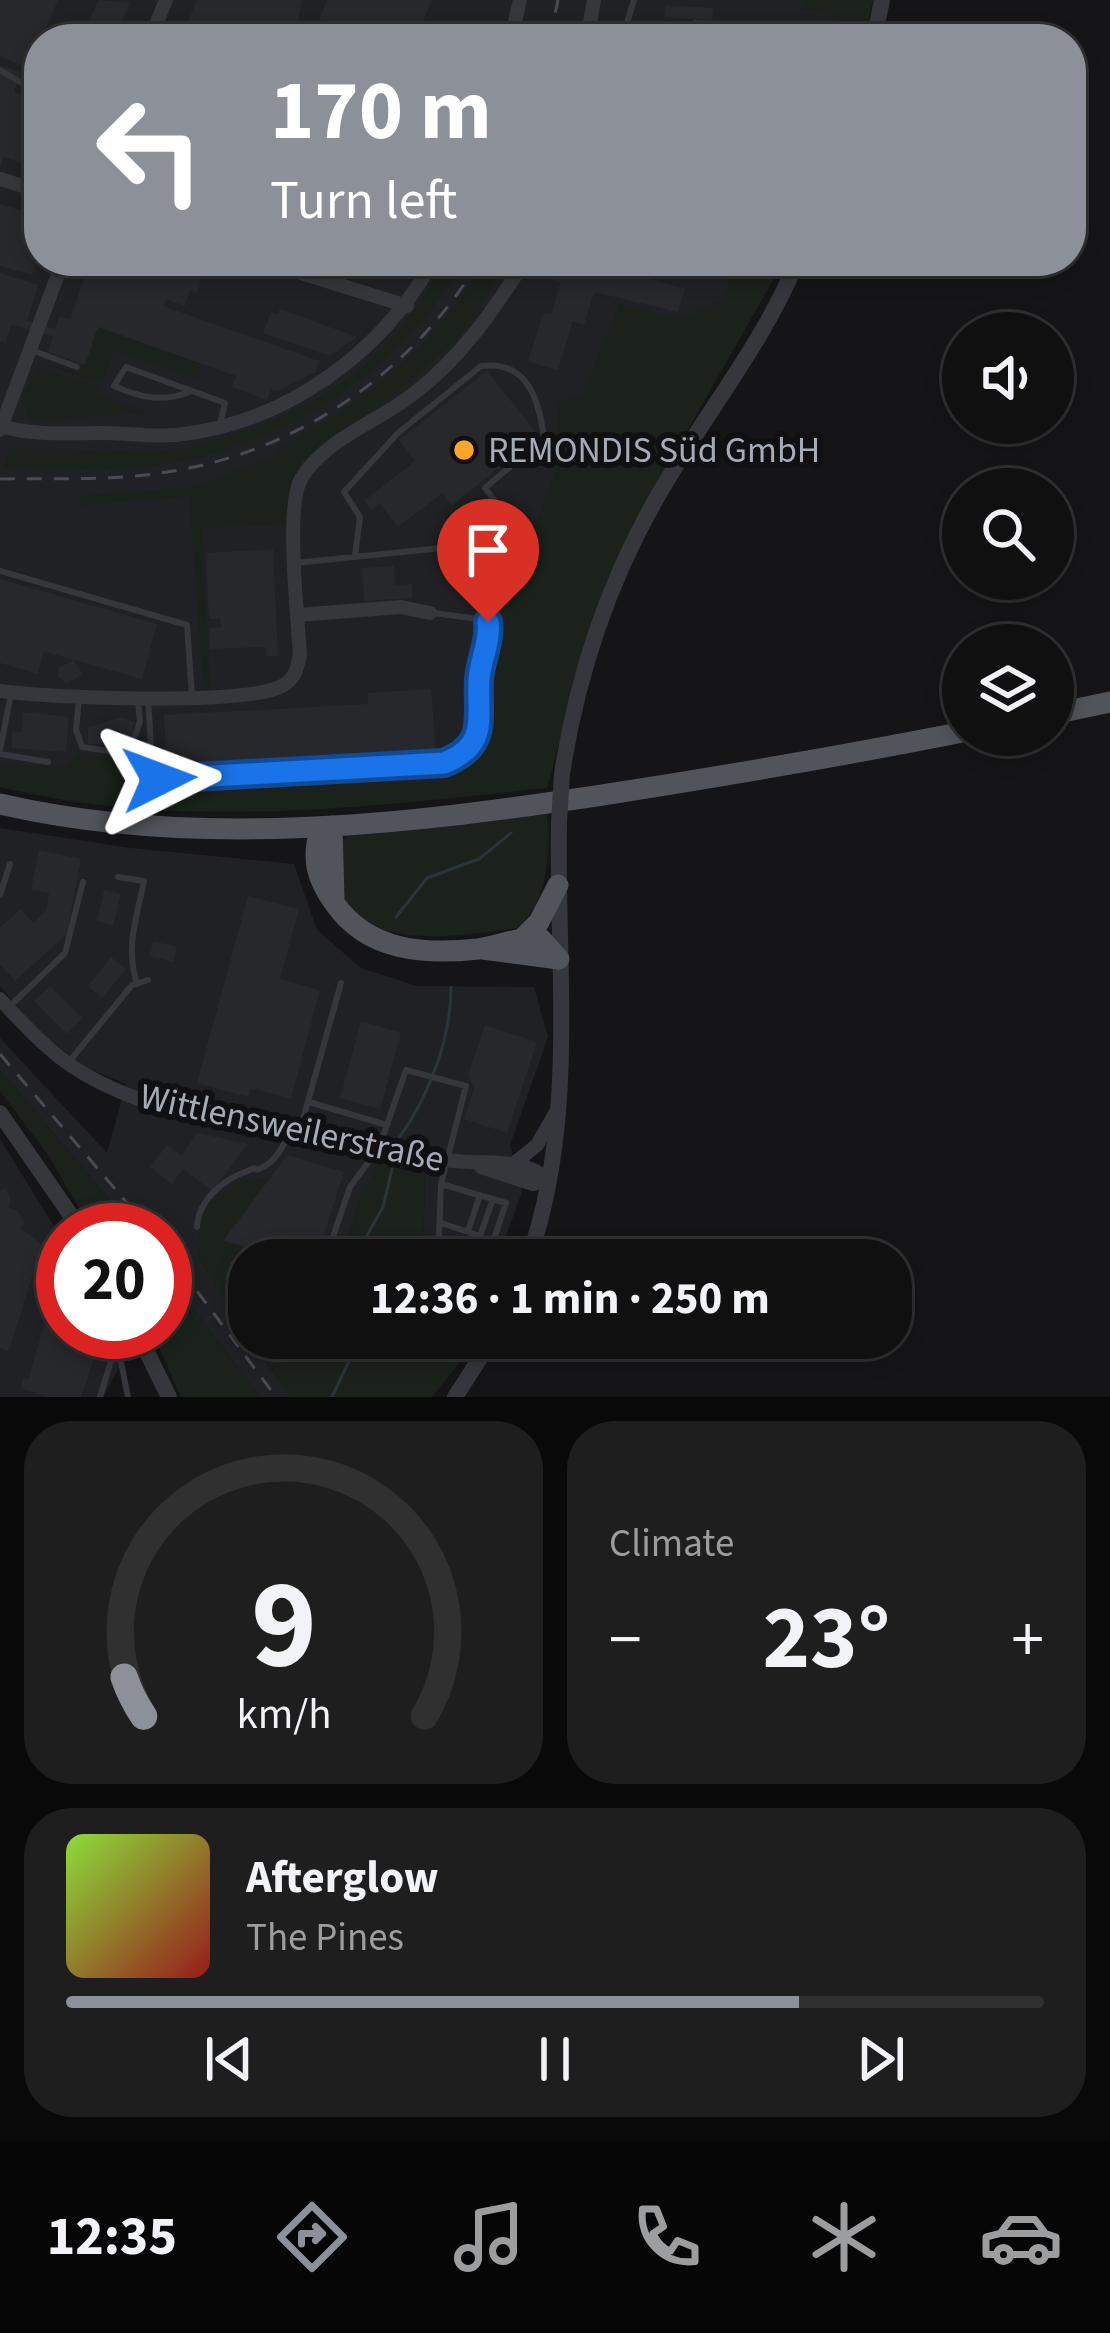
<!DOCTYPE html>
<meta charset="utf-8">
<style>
body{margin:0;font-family:"Source Sans 3",sans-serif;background:#1e1e1f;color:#f1f3f6;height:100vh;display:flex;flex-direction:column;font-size:45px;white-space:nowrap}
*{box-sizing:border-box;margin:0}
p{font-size:39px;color:#9c9d9f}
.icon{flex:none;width:66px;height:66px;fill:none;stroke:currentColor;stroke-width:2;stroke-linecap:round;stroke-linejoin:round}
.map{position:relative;height:1397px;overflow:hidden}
.details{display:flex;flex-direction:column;gap:24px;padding:24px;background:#090909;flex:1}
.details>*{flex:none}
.hud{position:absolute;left:24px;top:24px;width:1062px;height:252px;border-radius:48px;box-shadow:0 6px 18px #0003,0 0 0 3px #303031;background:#8c9099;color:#fff;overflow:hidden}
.controls{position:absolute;left:942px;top:312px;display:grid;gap:24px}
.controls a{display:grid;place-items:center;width:132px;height:132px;border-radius:50%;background:#101011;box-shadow:0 6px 18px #0003,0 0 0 3px #303031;font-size:60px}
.speed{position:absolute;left:36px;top:1203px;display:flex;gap:24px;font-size:60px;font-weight:700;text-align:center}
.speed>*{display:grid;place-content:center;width:156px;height:156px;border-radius:50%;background:#101011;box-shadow:0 6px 18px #0003,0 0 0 3px #303031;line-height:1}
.speed .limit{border:18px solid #d22;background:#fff;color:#111}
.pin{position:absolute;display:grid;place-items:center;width:102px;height:102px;color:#fff;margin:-123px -51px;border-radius:50% 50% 50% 0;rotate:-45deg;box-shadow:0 0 12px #0007}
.pin .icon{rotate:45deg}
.me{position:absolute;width:132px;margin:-66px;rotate:87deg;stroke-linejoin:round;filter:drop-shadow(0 0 9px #0008)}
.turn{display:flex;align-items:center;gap:42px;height:252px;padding:0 48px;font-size:54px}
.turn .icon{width:156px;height:156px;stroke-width:2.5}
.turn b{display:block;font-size:84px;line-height:102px}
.big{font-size:90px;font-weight:700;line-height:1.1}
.details .card{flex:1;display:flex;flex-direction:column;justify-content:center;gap:18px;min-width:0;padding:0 42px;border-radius:48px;background:#1e1e1f}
.details .dial{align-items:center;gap:0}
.dial svg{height:312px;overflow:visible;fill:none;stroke:#303031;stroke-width:7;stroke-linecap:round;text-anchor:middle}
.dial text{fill:#f1f3f6;stroke:none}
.song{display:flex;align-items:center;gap:36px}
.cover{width:144px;height:144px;border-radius:18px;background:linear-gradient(135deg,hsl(90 70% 55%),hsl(0 70% 35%))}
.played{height:12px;border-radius:6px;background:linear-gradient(90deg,#8c9099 75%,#303031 75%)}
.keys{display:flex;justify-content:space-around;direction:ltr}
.heat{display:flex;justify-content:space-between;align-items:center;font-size:66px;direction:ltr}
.details .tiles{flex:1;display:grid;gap:24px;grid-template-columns:1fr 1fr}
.card:last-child{grid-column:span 2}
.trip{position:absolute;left:228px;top:1239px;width:684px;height:120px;border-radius:48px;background:#101011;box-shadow:0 6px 18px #0003,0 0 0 3px #303031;font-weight:700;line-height:120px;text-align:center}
.menu{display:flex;height:192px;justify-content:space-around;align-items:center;background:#060607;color:#9c9d9f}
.menu .icon{width:84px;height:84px}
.menu .current{color:#8c9099}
.menu b{font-size:54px;color:#f1f3f6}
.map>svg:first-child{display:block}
.built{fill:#202124}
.green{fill:#1a221b}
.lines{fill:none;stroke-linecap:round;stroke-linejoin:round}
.stream{stroke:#2a353b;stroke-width:3}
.building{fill:#27282b}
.service{stroke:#35373c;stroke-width:6}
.minor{stroke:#35373c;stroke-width:14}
.tertiary{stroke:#35373c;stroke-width:16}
.primary{stroke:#51545b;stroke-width:21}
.rail{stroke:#484b51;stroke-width:3;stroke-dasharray:15 12;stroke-linecap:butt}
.tertiary-bridge{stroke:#35373c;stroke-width:16}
.route-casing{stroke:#114b97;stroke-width:30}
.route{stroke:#1a73e8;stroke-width:21}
.poi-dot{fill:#fda526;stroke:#101012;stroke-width:4.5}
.labels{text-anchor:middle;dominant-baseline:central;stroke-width:12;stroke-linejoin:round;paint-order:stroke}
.poi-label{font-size:36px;fill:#a5acb8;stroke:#101012;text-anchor:start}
.street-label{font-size:36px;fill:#a5acb8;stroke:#101012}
</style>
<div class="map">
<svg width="1110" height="1397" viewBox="0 0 1110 1397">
<rect width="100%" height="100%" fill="#151517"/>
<path class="built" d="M0,0H859L851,39H39V261H769L568,651L539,780L124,791L0,780Z
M0,828L131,848L294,864L317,930L361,968L417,986L534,987L548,1037L510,1145L522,1192L497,1260H423L425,1169L360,1197L343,1260H249V1338L291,1397H260L165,1271V1230H135L0,1070V1038L107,1153L126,1084L85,1067L40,1033L0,986Z
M0,1139L63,1241V1332H119L129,1349L103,1397H0Z"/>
<path class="green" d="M804,0H873L864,39H839C842,13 824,11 803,9Z
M443,261H464C397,378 267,458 132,468C89,472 46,467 3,468L10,449C62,447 116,454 167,450C195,448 221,438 247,429C337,399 402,347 443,261Z
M485,261H514L511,267L506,265L477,307L480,311L455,341L397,392L302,461L288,496L286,525L202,527L210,688L204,689L189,496L78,505L81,496L195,487L277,455L281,446C364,406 438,341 485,261Z
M739,261H784L636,521L593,620L547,788C367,807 178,831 0,787V765L67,767L78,752L122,762L144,752L151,790L449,782V771L469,768L483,751L513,580L560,460L557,404L582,394L620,304L681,319L721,301Z
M98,327L201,364L198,378L115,350L101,383L39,362L80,373Z
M36,367L99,387V394L146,413L31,420L20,399Z
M547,812C552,845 547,908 517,928C467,934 381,952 347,903C337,888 339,866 337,848L350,831Z
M0,1070L135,1230H92L48,1155L0,1091Z
M382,1159L425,1169L423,1260H343L360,1197Z
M270,1178L224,1240L283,1257L249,1260V1335L198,1258L201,1210L237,1180Z
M165,1271L260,1397H181L152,1332H165Z
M251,1338H479L432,1397H290Z"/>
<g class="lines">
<path class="stream" d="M396,917L427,878L479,859L511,833
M399,1138C429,1096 451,1039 451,987
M372,1260L365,1239L383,1207L395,1157
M332,1397L360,1338"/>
</g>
<path class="building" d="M0,0H58L29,69L0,56Z
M98,0L130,3L115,39H82Z
M197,0H302L296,30L312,37L327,0H432L419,31L438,39H172L179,21L187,24Z
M665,5L713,8L712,20L664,17Z
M0,65L21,72L14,92L39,100V169L4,157L0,166Z
M0,204L39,215V252L32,275L0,266Z
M90,261H193L206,266L197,293L190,290L185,306L166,299L163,306L319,361L315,372L278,391L271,389L267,400L232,387L236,376L98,327L85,365L48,352L53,337L11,324L6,342L0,341V273L38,285L27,321L55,329L60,316L70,319Z
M416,261L413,272L383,266L380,276L333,262Z
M549,261H586L685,289L678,312L594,292L584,325L573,321L558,370L528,362L543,313L551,315L561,282L544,277Z
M280,309L357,337L330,356L263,333L271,312L277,314Z
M487,371L539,436L452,505L442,493L398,527L380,504L371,510L364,501L415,461L399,440Z
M273,549L278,656H266L265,647L210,649L209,628L221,627L220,619H209L206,553Z
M394,566L395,585L412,584V598L364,601L362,568Z
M0,579L157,624L142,679L74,660L82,675L66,684L58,676V668L74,660L44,651L38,674L0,663Z
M431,689L436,754L167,768L164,715L368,704V693Z
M23,712L69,717L66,752L12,748V731L22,732Z
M122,717L135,722L129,746L88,744V727Z
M39,850L81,859L67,934L15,981L0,964V927L21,909L33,923L46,911L49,893L31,890Z
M104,890L121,894L113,926L97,921Z
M248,896L299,909L280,979L320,990L291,1099L251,1088L248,1097L197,1083Z
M153,941L177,947L173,962L150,956Z
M111,957L126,969L102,998L88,986Z
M50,986L82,1018L67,1034L34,1001Z
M361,1021L401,1033L380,1109L340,1098Z
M485,1025L537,1042L507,1133L464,1119L474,1089L468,1075Z
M197,1133L248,1144L212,1191L183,1169L172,1184L150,1167L167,1145L182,1155Z
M287,1155L344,1172L316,1260H294L223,1241Z
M6,1187L11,1200L8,1207L17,1210L24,1222L21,1229L42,1244L9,1351L0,1348V1190Z
M62,1263L63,1332H103L81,1397H48L21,1388L23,1378L28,1380Z"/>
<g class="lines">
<path class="service" d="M695,33V23L751,25L802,39
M622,39L634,0
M0,70L39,93
M671,261L711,274L720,261
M252,266L254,261
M31,350L77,367
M192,391C163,403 142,398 114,386L126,367L225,403L220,424
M295,563L451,547L495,501L485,488L544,438C539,400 528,360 481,366L398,433L344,492L360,517L355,556
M0,571L187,625L192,696
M79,698L76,730L82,747L129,754L140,721L138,701
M148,698L153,776L159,779L444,763C493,744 474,714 480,675C482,659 487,643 490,628L479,619L433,613
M0,750L11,694
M0,754L48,762
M118,877L144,881C137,917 125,947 137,984
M0,895L10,864
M8,1008L65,953L83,882
M68,1063L132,985L148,980
M309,1102L387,1125
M300,1130L341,983
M441,1184L506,1203L487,1260
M441,1223L480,1236L493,1199
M197,1227C198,1201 222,1180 247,1171C264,1164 249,1175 265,1166C277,1159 283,1145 290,1134
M468,1231L480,1195
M325,1260L350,1187L379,1148L406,1070L466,1086L441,1184L438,1260
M100,1397L114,1351L121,1362L128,1397"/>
<path class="minor" d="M150,39L166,0
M511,39L520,0
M587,39L594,0
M0,179L39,191
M263,261L407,306
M1,426C34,436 68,433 102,433C126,433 152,437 176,435C284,424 381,354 433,261
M0,430L63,261
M297,615L401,607L430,613
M0,691C48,698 244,706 282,686C295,679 297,669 300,655C298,619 285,507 301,479C324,440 377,422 412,395C460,359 493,311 525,261
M0,999C50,1053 74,1076 144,1101L446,1160C484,1166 518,1155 550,1180
M517,1161L537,1145L556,1112
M481,1167L533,1184L550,1180"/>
<path class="tertiary" d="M874,39L882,0
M562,774C578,670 611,573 666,482C709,409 765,340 797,261
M0,1113L81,1230
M528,1260C578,1120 556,968 559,822
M137,1332L169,1397
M455,1397L493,1338"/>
<path class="primary" d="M1053,714L1110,702
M0,804C195,849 400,825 596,796C719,777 841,756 963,732
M332,826L334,898
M321,827C311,858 316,878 335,904C368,951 424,955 478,949C500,946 518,936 541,939L559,959
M524,937L539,922L558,885
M483,949L559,959"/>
<path class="rail" d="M550,39L558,0
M0,479C55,478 112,481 167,472C296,453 412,373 479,261
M0,1054L150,1230
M165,1248L276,1397"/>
<path class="tertiary-bridge" d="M559,822L562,774"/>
</g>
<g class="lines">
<g class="route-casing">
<path id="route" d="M159,779L444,763C489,745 477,719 479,680C480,660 491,641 488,622"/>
</g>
<use href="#route" class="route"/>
</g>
<circle class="poi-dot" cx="464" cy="450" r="12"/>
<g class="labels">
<g class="poi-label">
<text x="488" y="450">REMONDIS Süd GmbH</text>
</g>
<g class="street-label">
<text transform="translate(292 1128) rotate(12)">Wittlensweilerstraße</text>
</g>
</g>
</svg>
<div class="controls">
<a><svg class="icon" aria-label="sound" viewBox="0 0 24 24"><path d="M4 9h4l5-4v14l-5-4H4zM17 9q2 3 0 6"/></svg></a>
<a><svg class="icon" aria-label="search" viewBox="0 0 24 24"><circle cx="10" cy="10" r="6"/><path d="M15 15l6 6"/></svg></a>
<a><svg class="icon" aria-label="layers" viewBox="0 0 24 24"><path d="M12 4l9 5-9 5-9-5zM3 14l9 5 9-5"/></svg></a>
</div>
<div class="speed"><div class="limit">20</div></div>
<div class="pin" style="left:488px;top:622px;background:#d93025"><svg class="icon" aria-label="arrive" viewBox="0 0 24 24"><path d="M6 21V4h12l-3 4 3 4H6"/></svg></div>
<svg class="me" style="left:159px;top:779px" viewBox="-20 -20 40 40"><path d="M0-17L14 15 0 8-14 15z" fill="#1a73e8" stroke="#fff" stroke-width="4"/></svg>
<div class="trip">12:36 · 1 min · 250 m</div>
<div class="hud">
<div class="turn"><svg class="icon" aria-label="left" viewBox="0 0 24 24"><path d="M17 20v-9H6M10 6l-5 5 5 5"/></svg><div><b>170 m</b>Turn left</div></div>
</div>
</div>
<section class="details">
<div class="tiles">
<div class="card dial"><svg viewBox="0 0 100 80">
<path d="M14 69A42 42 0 1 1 86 69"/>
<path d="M14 69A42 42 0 0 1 9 59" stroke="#8c9099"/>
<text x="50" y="56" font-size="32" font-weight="700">9</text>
<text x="50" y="72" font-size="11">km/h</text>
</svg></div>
<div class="card"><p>Climate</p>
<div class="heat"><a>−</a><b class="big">23°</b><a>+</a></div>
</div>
<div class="card">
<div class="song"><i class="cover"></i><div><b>Afterglow</b><p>The Pines</p></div></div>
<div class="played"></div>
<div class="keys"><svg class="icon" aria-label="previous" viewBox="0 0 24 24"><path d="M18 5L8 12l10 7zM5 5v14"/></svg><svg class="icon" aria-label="pause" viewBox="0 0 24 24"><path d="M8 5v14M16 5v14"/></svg><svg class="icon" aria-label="next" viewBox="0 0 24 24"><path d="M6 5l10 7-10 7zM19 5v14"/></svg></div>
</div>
</div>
</section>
<nav class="menu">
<b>12:35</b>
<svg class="icon current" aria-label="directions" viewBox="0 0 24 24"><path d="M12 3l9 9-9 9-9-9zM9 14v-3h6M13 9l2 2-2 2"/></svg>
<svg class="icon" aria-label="music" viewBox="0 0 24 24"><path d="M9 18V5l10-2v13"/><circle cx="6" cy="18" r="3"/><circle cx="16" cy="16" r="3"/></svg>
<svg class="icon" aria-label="phone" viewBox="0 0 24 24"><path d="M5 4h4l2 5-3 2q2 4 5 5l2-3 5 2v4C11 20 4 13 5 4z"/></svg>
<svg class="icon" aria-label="climate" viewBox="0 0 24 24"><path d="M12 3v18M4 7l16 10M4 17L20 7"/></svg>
<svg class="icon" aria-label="car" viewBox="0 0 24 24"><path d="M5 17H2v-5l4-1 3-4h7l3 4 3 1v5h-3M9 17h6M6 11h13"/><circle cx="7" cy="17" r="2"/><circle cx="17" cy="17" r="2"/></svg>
</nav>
